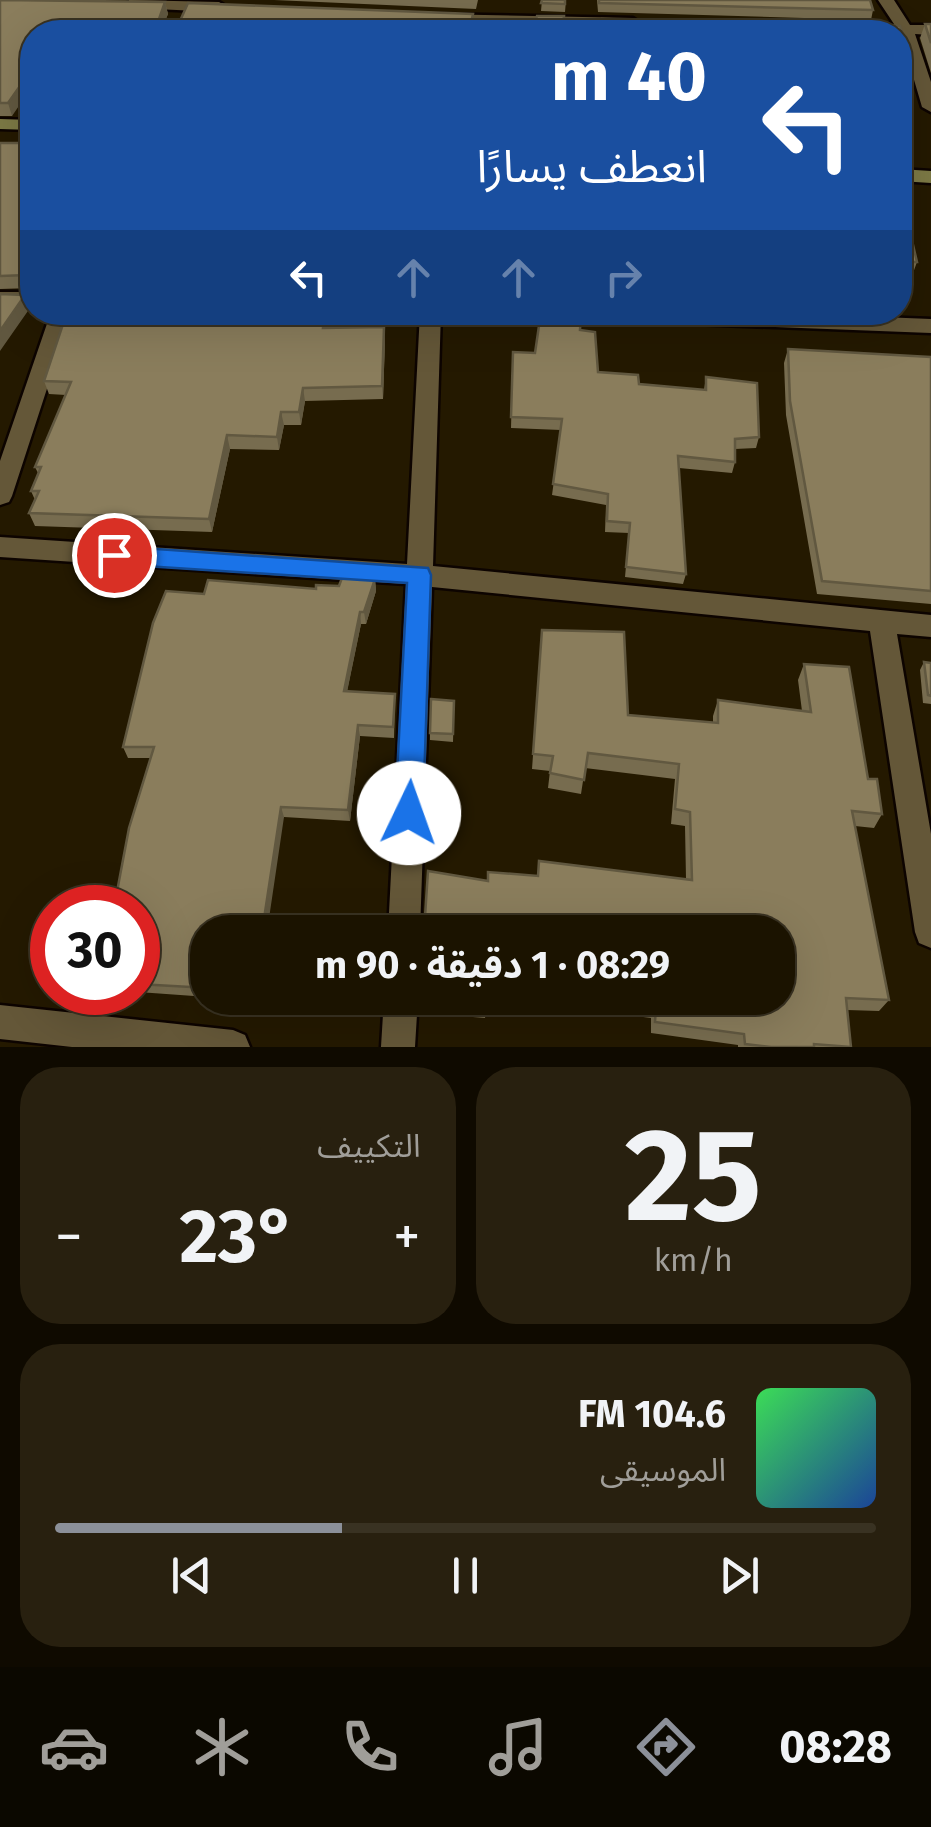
<!DOCTYPE html>
<html lang="ar">
<meta charset="utf-8">
<style>
body{margin:0;font-family:"Fira Sans","Noto Sans Arabic",sans-serif;background:#28200f;color:#f1f3f6;direction:rtl;height:100vh;display:flex;flex-direction:column;font-size:38px;white-space:nowrap}
*{box-sizing:border-box;margin:0}
p{font-size:32px;color:#a09e99}
.icon{flex:none;width:55px;height:55px;fill:none;stroke:currentColor;stroke-width:2;stroke-linecap:round;stroke-linejoin:round}
.map{position:relative;height:1047px;overflow:hidden;direction:ltr}
.sheet{display:flex;flex-direction:column;gap:20px;padding:20px;background:#0f0a00;flex:1}
.sheet>*{flex:none}
.top-card{position:absolute;left:20px;top:20px;width:892px;height:305px;border-radius:40px;box-shadow:0 10px 40px #0002,0 0 0 2px #393222;direction:rtl;background:#1a4fa0;color:#fff;overflow:hidden}
.speed{position:absolute;left:30px;top:885px;display:flex;gap:20px;font-size:50px;font-weight:700;text-align:center}
.speed>*{display:grid;place-content:center;width:130px;height:130px;border-radius:50%;background:#1b1300;box-shadow:0 10px 40px #0002,0 0 0 2px #393222;line-height:1}
.speed .limit{border:15px solid #d22;background:#fff;color:#111}
.pin{position:absolute;display:grid;place-items:center;width:85px;height:85px;color:#fff;margin:-42px;border:5px solid #fff;border-radius:50%;box-shadow:0 2px 10px #0007}
.me{position:absolute;width:110px;margin:-55px;rotate:3deg;stroke-linejoin:round;filter:drop-shadow(0 0 8px #0008)}
.turn{display:flex;align-items:center;gap:35px;height:210px;padding:0 40px;font-size:45px}
.turn .icon{width:130px;height:130px;stroke-width:2.5}
.turn b{display:block;font-size:70px;line-height:85px}
.lanes{display:flex;align-items:center;height:95px;padding:0 40px;background:#0003;justify-content:center;gap:50px;direction:ltr}
.lanes .off{opacity:.35}
.big{font-size:75px;font-weight:700;line-height:1.1}
.sheet .card{flex:1;display:flex;flex-direction:column;justify-content:center;gap:15px;min-width:0;padding:0 35px;border-radius:40px;background:#28200f}
.sheet .dial{align-items:center;gap:0}
.dial b{font-size:130px;line-height:1}
.song{display:flex;align-items:center;gap:30px}
.cover{width:120px;height:120px;border-radius:15px;background:linear-gradient(135deg,hsl(130 70% 55%),hsl(220 70% 35%))}
.played{height:10px;border-radius:5px;background:linear-gradient(90deg,#8c9099 35%,#393222 35%)}
.keys{display:flex;justify-content:space-around;direction:ltr}
.heat{display:flex;justify-content:space-between;align-items:center;font-size:55px;direction:ltr}
.sheet .tiles{flex:1;display:grid;gap:20px;grid-template-columns:1fr 1fr}
.card:last-child{grid-column:span 2}
.trip{position:absolute;left:190px;top:915px;width:605px;height:100px;border-radius:40px;background:#1b1300;box-shadow:0 10px 40px #0002,0 0 0 2px #393222;font-weight:700;line-height:100px;text-align:center;direction:rtl}
.menu{display:flex;height:160px;justify-content:space-around;align-items:center;background:#0b0800;color:#a09e99}
.menu .icon{width:70px;height:70px}
.menu .current{color:#8c9099}
.menu b{font-size:45px;color:#f1f3f6}
.map>svg:first-child{display:block}
.lines{fill:none;stroke-linecap:round;stroke-linejoin:round}
.street-casing{stroke:#0d0400;stroke-width:5}
.secondary-casing{stroke:#0d0400;stroke-width:5}
.street{fill:#645738;fill-rule:evenodd}
.secondary{fill:#7c7945;fill-rule:evenodd}
.wall{fill:#776c4f}
.shaded-wall{fill:#615840}
.building{fill:#8a7d5c;stroke:#615840;stroke-width:2.5}
.route{fill:#1a73e8;stroke:#114b97;stroke-width:2.5}
</style>
<div class="map">
<svg width="931" height="1047" viewBox="0 0 931 1047">
<rect width="100%" height="100%" fill="#241900"/>
<g class="lines">
<g class="street-casing">
<path id="street" d="M129,0L219,2L227,7L219,12L134,8L129,6Z
M878,0H894L910,25H931V35L915,34L931,82V112L922,107L900,32H867L860,28L868,23L894,24Z
M433,14L633,18L641,23L633,28L438,22L433,20Z
M0,292H32V304H0Z
M51,312H72L12,496L9,502L0,505V461Z
M420,312H441L433,566L931,615V637L897,634L931,834V948L919,943L915,932L870,631L432,587L420,932H388L406,584L0,557V537L407,564Z
M553,312H753L931,319V333L563,319Z
M384,998H418L415,1047H381Z
M0,1005L233,1030L245,1035L250,1047H72L0,1039Z"/>
</g>
<g class="secondary-casing">
<path id="secondary" d="M0,119L32,120V130L0,129Z
M900,169L931,171V183L900,181Z"/>
</g>
<use href="#street" class="street"/>
<use href="#secondary" class="secondary"/>
</g>
<path class="wall" d="M0,0L165,2L168,14L164,23L473,14L472,26L32,32L12,116H0Z
M274,0H478L476,9Z
M542,0H566L565,12L541,11Z
M597,0H870L873,10L871,20L598,12Z
M602,19L900,26L910,58L907,68H900V32H601Z
M925,24H931V73L920,38Z
M0,143H32V290V288L0,289Z
M900,189L917,262L913,273H900Z
M69,312H328L326,328L385,340L383,399L305,401L301,425H284L279,450L230,449L212,532L35,526L29,513L35,500L31,491L38,473L35,467L66,395L49,394L44,381Z
M580,330L598,372L639,384L704,390L706,377L759,437L756,448L735,449V462L732,473L679,468L686,574L683,584L625,577L629,533L605,532L606,505L552,495L561,430L511,428L513,352L535,353Z
M788,349L931,357V604L817,594L786,415L784,363Z
M375,579L376,591L366,624H361L347,691L395,694L394,738L360,736L350,821L284,817L208,932V997L138,992V908L116,897L151,758H128L123,747L204,594L316,589Z
M542,630L628,715L713,723V716L718,700L802,711L798,680L804,664L868,779L882,814L874,828L855,826L889,1000L879,1011L847,1010L851,1047H738V1045L651,1033V1018L581,1009L582,998H778L488,881L538,876L686,879L685,826L671,824L675,779L585,768L581,794L548,788L550,771L532,769Z
M924,662L931,663V704L923,703L920,670Z
M454,701L453,742L430,740V733Z
M220,998H331V1005Z
M423,998H488L485,1018L424,1013Z"/>
<path class="shaded-wall" d="M165,2L168,14L161,31L159,19Z
M32,69V87L12,116L8,103Z
M25,295L30,308L0,351V331Z
M325,312H328L325,341L323,328Z
M384,327L385,340L383,399L382,386Z
M303,388L305,401L301,425L299,412Z
M281,412L284,425L279,450L277,437Z
M227,435L230,449L212,532L209,519Z
M375,579L376,591L366,624L364,612Z
M360,612L361,624L345,702L344,691Z
M358,725L360,736L350,821L348,810Z
M281,807L284,817L267,932H262Z"/>
<path class="building" d="M0,0L165,2L159,19L163,24L180,21L188,3L473,14L469,32H32V69L8,103H0Z
M542,0H565V4L541,3Z
M599,0H870L873,10L599,3Z
M537,16H564L562,32H532Z
M602,19L900,26L910,58H900V32H603Z
M925,24H931V43Z
M0,143H32V284L31,286L27,275L0,276Z
M900,189L917,262H900Z
M0,294L25,295L0,331Z
M69,312H325L323,328L384,327L382,386L303,388L299,412H281L277,437L227,435L209,519L29,513L39,491H31L41,467H35L71,382L44,381L62,327Z
M541,312H581L580,330L595,332L598,372L638,375L639,384L706,390V377L757,383L759,437L735,439V462L678,456L686,574L626,567L630,523L607,521L608,494L553,484L562,419L511,417L513,352L535,353Z
M788,349L931,357V591L822,581L790,401Z
M343,575L375,579L364,612H360L344,691L395,694L393,727L358,725L348,810L281,807L262,932H208V988L138,984V908H84L87,895L116,897L129,828L154,747H123L153,623L166,591L204,594L208,580L316,589V585L339,586Z
M542,630L624,632L628,715L718,723V700L811,712L804,664L849,667L868,779H877L882,814L852,811L889,1000L846,998L851,1047L814,1044V1047H771L745,1044L744,1034L655,1022L656,1007L587,998H778V932H424L428,871L488,881V872L538,876L539,861L692,880L690,812L675,809L679,764L588,753L584,780L550,773L553,756L533,754Z
M924,662L931,663V696L928,695Z
M431,699L454,701L453,734L430,733Z
M423,998H487L485,1006L423,1002Z"/>
<path class="route" d="M114,546L428,568L431,575L423,813L419,822L409,826L399,822L395,813L407,583L114,564L103,555Z"/>
</svg>
<div class="speed"><div class="limit">30</div></div>
<div class="pin" style="left:114px;top:555px;background:#d93025"><svg class="icon" aria-label="arrive" viewBox="0 0 24 24"><path d="M6 21V4h12l-3 4 3 4H6"/></svg></div>
<svg class="me" style="left:409px;top:813px" viewBox="-20 -20 40 40"><circle r="19" fill="#fff"/><path d="M0-13L10 11 0 6-10 11z" fill="#1a73e8"/></svg>
<div class="trip">08:29 · 1 دقيقة · 90 m</div>
<div class="top-card">
<div class="turn"><svg class="icon" aria-label="left" viewBox="0 0 24 24"><path d="M17 20v-9H6M10 6l-5 5 5 5"/></svg><div><b>40 m</b>انعطف يسارًا</div></div>
<div class="lanes"><svg class="icon" aria-label="left" viewBox="0 0 24 24"><path d="M17 20v-9H6M10 6l-5 5 5 5"/></svg><svg class="icon off" aria-label="ahead" viewBox="0 0 24 24"><path d="M12 20V5M6 11l6-6 6 6"/></svg><svg class="icon off" aria-label="ahead" viewBox="0 0 24 24"><path d="M12 20V5M6 11l6-6 6 6"/></svg><svg class="icon off" aria-label="right" viewBox="0 0 24 24"><path d="M7 20v-9h11M14 6l5 5-5 5"/></svg></div>
</div>
</div>
<section class="sheet">
<div class="tiles">
<div class="card dial"><b>25</b><p>km/h</p></div>
<div class="card"><p>التكييف</p>
<div class="heat"><a>−</a><b class="big">23°</b><a>+</a></div>
</div>
<div class="card">
<div class="song"><i class="cover"></i><div><b>104.6 FM</b><p>الموسيقى</p></div></div>
<div class="played"></div>
<div class="keys"><svg class="icon" aria-label="previous" viewBox="0 0 24 24"><path d="M18 5L8 12l10 7zM5 5v14"/></svg><svg class="icon" aria-label="pause" viewBox="0 0 24 24"><path d="M8 5v14M16 5v14"/></svg><svg class="icon" aria-label="next" viewBox="0 0 24 24"><path d="M6 5l10 7-10 7zM19 5v14"/></svg></div>
</div>
</div>
</section>
<nav class="menu">
<b>08:28</b>
<svg class="icon current" aria-label="directions" viewBox="0 0 24 24"><path d="M12 3l9 9-9 9-9-9zM9 14v-3h6M13 9l2 2-2 2"/></svg>
<svg class="icon" aria-label="music" viewBox="0 0 24 24"><path d="M9 18V5l10-2v13"/><circle cx="6" cy="18" r="3"/><circle cx="16" cy="16" r="3"/></svg>
<svg class="icon" aria-label="phone" viewBox="0 0 24 24"><path d="M5 4h4l2 5-3 2q2 4 5 5l2-3 5 2v4C11 20 4 13 5 4z"/></svg>
<svg class="icon" aria-label="climate" viewBox="0 0 24 24"><path d="M12 3v18M4 7l16 10M4 17L20 7"/></svg>
<svg class="icon" aria-label="car" viewBox="0 0 24 24"><path d="M5 17H2v-5l4-1 3-4h7l3 4 3 1v5h-3M9 17h6M6 11h13"/><circle cx="7" cy="17" r="2"/><circle cx="17" cy="17" r="2"/></svg>
</nav>
